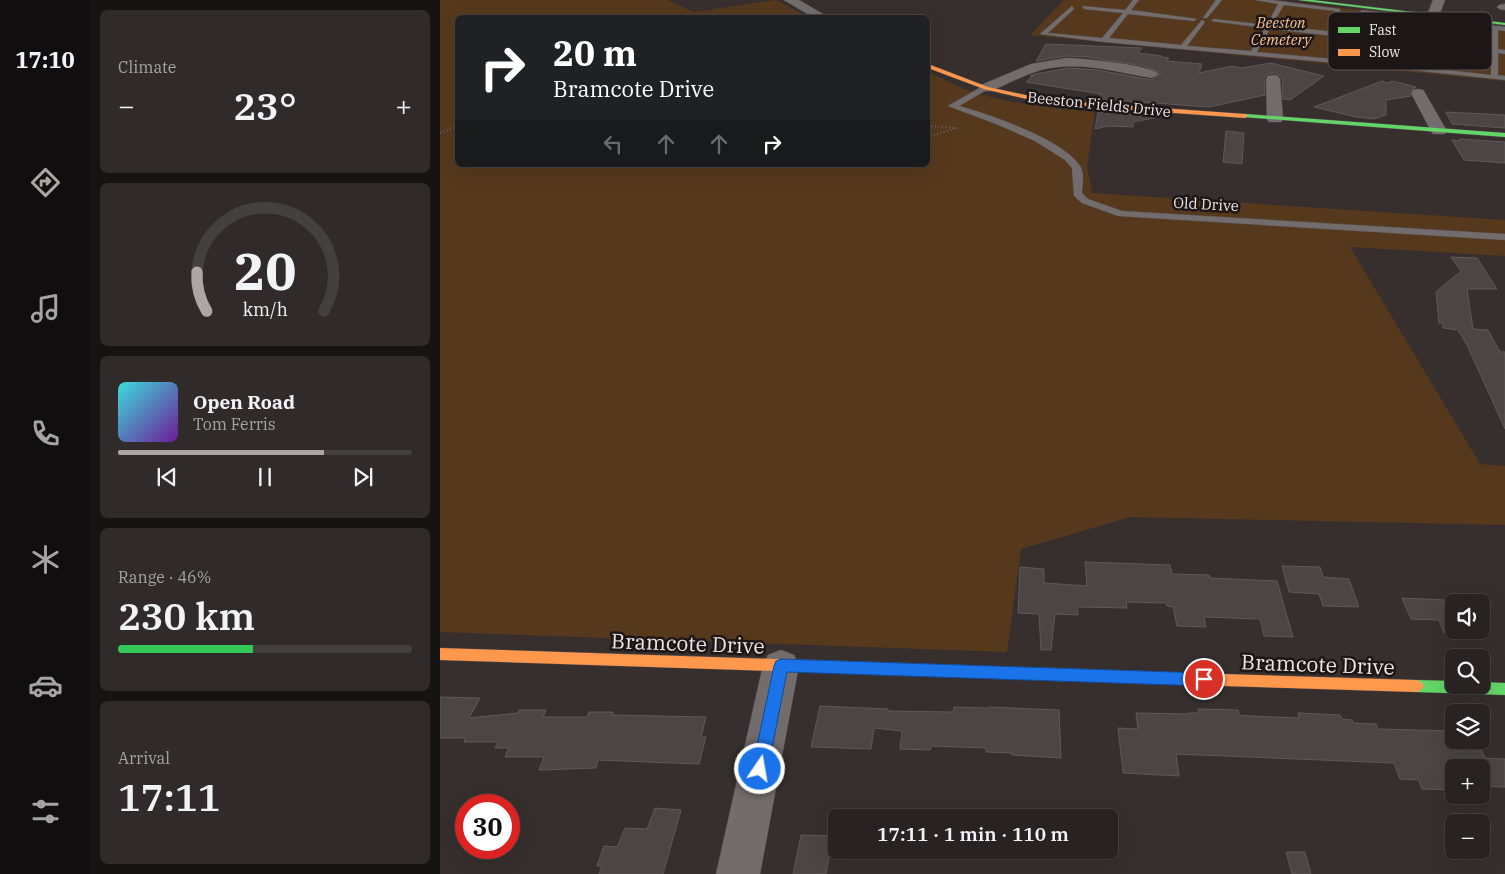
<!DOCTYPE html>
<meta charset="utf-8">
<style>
body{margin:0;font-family:"IBM Plex Serif",serif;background:#302b2a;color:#f1f3f6;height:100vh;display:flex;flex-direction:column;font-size:19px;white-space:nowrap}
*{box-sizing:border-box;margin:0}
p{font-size:16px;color:#a5a4a5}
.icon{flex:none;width:28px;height:28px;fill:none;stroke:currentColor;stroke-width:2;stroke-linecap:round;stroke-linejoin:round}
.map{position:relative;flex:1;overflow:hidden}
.details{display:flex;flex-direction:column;gap:10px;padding:10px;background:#161313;width:350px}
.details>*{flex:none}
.hud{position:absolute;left:15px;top:15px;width:475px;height:152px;border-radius:8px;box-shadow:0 5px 20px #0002,0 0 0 1px #444040;background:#202124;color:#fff;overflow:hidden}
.fabs{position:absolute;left:1005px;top:594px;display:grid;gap:10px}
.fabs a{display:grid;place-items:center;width:45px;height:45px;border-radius:8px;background:#282322;box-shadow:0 5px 20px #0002,0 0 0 1px #444040;font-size:25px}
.speed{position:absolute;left:15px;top:794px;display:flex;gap:10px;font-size:25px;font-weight:700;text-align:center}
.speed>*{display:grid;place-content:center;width:65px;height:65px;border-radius:50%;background:#282322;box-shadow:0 5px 20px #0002,0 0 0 1px #444040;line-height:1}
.speed .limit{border:8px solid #d22;background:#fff;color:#111}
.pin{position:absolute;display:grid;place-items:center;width:42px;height:42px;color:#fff;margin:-21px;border:2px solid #fff;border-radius:50%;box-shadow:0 1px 5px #0007}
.me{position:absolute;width:55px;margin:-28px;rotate:12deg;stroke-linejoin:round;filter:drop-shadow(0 0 4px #0008)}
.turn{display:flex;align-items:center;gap:18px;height:105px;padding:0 15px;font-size:22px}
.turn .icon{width:65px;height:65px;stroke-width:2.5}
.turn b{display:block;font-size:35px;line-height:42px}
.lanes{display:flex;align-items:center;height:48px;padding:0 15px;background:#0003;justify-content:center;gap:25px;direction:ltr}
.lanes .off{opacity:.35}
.big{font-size:38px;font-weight:600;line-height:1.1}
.details .card{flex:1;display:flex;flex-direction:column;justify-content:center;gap:8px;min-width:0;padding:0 18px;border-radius:8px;background:#302b2a}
.details .dial{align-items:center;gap:0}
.dial svg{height:130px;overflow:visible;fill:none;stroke:#444040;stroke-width:7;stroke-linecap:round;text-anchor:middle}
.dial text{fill:#f1f3f6;stroke:none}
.song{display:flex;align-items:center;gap:15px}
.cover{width:60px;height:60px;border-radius:8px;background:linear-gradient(135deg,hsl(180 70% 55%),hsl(280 70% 35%))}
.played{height:5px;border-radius:2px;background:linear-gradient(90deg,#aea5a5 70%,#444040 70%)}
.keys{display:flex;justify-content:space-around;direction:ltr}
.heat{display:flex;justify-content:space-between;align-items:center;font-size:28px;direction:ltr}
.charge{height:8px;border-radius:4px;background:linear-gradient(90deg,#34c759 46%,#444040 0)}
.trip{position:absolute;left:388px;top:809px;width:290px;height:50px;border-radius:8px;background:#282322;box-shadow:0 5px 20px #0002,0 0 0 1px #444040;font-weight:600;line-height:50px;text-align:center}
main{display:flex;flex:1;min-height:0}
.tabs{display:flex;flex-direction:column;width:90px;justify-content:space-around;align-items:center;background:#100e0e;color:#a5a4a5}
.tabs .icon{width:35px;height:35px}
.tabs .current{color:#aea5a5}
.tabs b{font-size:22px;color:#f1f3f6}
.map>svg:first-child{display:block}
.green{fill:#56391d}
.building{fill:#4b4545;stroke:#5e5858}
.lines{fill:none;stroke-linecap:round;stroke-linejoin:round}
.lane-casing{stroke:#544d4d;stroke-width:1}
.street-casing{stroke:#544d4d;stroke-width:1}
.fast-casing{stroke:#544d4d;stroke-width:1}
.slow-casing{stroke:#544d4d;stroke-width:1}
.path-far1{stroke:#6c6666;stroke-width:1;stroke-dasharray:1 2;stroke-linecap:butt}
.path{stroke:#6c6666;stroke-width:2;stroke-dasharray:1 2.5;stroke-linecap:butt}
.lane{fill:#726c6c;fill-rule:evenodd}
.street{fill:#726c6c;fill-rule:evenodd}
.fast{fill:#63d668;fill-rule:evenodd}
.slow{fill:#ff974d;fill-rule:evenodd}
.route{fill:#1a73e8;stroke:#114b97}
.labels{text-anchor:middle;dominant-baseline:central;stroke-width:5;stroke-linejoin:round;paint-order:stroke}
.far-park-label{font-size:15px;font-style:italic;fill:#fac292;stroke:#1c1616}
.far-street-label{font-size:15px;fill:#efe5e5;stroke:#1c1616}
.near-street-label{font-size:21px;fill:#efe5e5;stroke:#1c1616}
.key{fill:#1c1616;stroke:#5b5454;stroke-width:1}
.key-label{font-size:14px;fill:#efe5e5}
</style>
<main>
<nav class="tabs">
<b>17:10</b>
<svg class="icon current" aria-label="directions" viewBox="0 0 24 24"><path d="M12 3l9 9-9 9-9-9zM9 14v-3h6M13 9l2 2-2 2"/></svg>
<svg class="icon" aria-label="music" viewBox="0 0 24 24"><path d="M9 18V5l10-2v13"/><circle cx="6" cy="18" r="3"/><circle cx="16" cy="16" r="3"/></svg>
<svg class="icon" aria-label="phone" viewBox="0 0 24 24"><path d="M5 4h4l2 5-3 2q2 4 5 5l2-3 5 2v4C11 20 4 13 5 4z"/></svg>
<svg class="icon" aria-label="climate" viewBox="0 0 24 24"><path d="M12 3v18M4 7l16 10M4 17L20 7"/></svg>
<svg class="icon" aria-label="car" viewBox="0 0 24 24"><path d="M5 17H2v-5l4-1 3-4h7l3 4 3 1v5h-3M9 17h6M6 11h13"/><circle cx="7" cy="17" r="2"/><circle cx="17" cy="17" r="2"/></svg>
<svg class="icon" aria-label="filters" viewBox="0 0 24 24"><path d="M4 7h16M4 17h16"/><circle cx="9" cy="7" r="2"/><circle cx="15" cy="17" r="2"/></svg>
</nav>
<section class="details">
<div class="card"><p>Climate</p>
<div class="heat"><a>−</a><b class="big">23°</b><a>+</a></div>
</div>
<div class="card dial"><svg viewBox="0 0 100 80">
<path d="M14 69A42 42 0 1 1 86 69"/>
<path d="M14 69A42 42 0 0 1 8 45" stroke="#aea5a5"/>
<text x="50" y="56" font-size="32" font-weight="700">20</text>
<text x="50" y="72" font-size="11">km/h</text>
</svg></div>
<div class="card">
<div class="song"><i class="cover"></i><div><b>Open Road</b><p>Tom Ferris</p></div></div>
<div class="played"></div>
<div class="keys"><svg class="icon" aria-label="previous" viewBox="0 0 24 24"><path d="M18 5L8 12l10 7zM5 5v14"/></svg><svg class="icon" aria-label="pause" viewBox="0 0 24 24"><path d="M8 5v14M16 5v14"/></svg><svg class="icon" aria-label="next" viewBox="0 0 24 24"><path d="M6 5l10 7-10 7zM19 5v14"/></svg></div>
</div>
<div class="card"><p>Range · 46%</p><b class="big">230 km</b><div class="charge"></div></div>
<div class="card"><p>Arrival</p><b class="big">17:11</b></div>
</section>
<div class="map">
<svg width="1065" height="874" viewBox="0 0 1065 874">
<rect width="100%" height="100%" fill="#362f2e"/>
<path class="green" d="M0,0H227L254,12L336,0L368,17L18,18V165H488V72C503,78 518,88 533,92C573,104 614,109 655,112L647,166L652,193L1065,220V256L910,247L1040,464L1065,466V525L690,517L581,549L567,652L0,632Z
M624,0H834L1065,27V81L590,35Z"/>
<path class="building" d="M606,44L702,48L698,53L722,56L721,57L729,58L726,61L762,64L759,73L792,66L801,68L831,63L884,76L850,100L843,99L842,78L838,74L833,73L828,74L824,78L825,95L769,107L660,99L661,94L586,82L593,76H590L595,74L629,68L657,70L712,80L721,73L704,66L646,57L626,56L596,61Z
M942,81L947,83L952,81L976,87L969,92L971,96L946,100V115L934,119L916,117L874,107Z
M658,112L719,117L693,122V127L668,126L655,129Z
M1006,112L1065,115V128L1012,124Z
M786,131L804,133L802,164L783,162Z
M1019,139L1065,142V163L1024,160L1012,140L1020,141Z
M1011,257L1037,258L1057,289H1027L1033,329L1048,330L1060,352H1065V429L1027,345L1018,330L1003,328V323H999L996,292L1021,271Z
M645,562L730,565L732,574L769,575L770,578L837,581L853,637L824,636L820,619L764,617L766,627L737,626L733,607L727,606L726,603L686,602L687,608L638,607V615L615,614L611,650H601L599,614L578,613L580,567L604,569V583L647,586Z
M842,566L880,567L883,577L909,579L919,607L883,606L879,594L849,592Z
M962,598L1027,601L1028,602H1014V630H1040L1043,635L1004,633L999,620L971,619Z
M0,697L40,698L29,718L78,713L79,710H106L103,717H147L149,712H173L172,715L266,717L261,737H266L259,764L158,760L156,768L99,770L104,757H65L69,748H55L58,742H24L25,738H0Z
M380,706L448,709V711L513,712L514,707L548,708V707L619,710L621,758L572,755V753L546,752V748L491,746L490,750L460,749L462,731L434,728L431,749L371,747Z
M758,709L798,710L799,715L811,716L859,718L858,713L900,715L902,719L912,720L913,723L936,724L938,729L1014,731V740H1037L1045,758L1065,759V787L1041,786V768H1014V790L982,789L979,780L960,779L954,763L736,754L739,776L683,773L678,728L698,729L696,713L748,714V713H759Z
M215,808L241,810L223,874H159L162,866H157L164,846L177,847L185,828L207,829Z
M361,835L393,836L386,874H353Z
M846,852H865L871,874H852Z"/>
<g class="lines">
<g class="lane-casing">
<path id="lane" d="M693,0H699L691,10L757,19L754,21L688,14L669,38L741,45L762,20L765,22L747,46L811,51L825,28L771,21L774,19L827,25L838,4L815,0H832L900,9V33L975,41L978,20L924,14L919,15V12L922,10L1065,27V31L1058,30V49L1065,50V54L1058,53V75L1065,76V80L934,66L933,65L936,63L972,67L975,44L900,36L899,61L896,63L664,42L600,34L632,6L634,9L608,33L662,38L683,13L644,9L642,6L685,10ZM844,5L895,11L894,32L832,25ZM984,21L1052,29L1051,49L982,41ZM830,29L894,36L893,59L817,52ZM981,45L1051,53V75L979,67Z
M776,0H782L767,18H763Z
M543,86L550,88L519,106C549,114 624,140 640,166C645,174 642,185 642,193L648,199L682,211L1065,234V240L678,216L642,203L634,196L632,168L625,160L595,141L556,124L508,106Z"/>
</g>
<g class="street-casing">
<path id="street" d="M344,0H359L390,18H374Z
M993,0H1005L999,16L993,20L987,16Z
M1065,4V10L1059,9L1057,7L1059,5Z
M626,58C640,58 712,65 719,74L712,78C676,72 638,60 601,70C584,75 567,84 551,91H541L539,88L541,85L591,64Z
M833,75L838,76L840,79L843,119L841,122H829L827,119L826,79L828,76Z
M978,89L983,90L985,93L1007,131L1005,134H993L991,131L971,93L973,90Z
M341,650L354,655L359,665L320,874H276L323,665L328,655Z"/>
</g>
<g class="fast-casing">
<path id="fast" d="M858,0H872L1065,23V25Z
M805,114L1065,133V137L803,117L802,116Z
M365,660L752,673L757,675L759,679L757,683L752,685L365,672L360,670L358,666L360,662Z
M976,680L1014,681V685H1041V682L1065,683V695L976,692L971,690L968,686L971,682Z"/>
</g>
<g class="slow-casing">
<path id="slow" d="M488,64L548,87L608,100L805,114L808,116L805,118L608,104L544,89L488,68Z
M0,648L365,660L370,662L372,666L370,670L365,672L0,660Z
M752,673L976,680L981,682L984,686L981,690L976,692L752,685L747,683L745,679L747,675Z"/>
</g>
<path class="path-far1" d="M909,62L922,64"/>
<path class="path" d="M488,126L517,128L488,137
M0,133L18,126"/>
<use href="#lane" class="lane"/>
<use href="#street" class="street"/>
<use href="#fast" class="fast"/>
<use href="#slow" class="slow"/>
</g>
<path class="route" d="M341,659L764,673L769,675L771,679L769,684L764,686L347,672L328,769L326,775L320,777L314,775L312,769L334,666L336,661Z"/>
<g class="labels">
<g class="far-park-label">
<text x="841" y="22">Beeston<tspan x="841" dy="17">Cemetery</tspan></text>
</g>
<g class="far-street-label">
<text transform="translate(659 104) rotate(6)">Beeston Fields Drive</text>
<text transform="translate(766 204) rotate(3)">Old Drive</text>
</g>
<g class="near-street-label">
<text transform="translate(248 643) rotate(2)">Bramcote Drive</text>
<text transform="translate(878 664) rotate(2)">Bramcote Drive</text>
</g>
</g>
<rect x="888" y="12" width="164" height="58" rx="8" class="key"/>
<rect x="898" y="27" width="22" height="6" fill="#63d668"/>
<rect x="898" y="49" width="22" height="7" fill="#ff974d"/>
<g class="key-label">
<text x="929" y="35">Fast</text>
<text x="929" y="57">Slow</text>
</g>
</svg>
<div class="fabs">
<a><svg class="icon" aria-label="sound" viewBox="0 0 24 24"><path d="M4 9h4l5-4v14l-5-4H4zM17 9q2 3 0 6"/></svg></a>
<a><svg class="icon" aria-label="search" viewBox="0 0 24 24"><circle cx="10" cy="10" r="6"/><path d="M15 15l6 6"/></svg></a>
<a><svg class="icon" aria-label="layers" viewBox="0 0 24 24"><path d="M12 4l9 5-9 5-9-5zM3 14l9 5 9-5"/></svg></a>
<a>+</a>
<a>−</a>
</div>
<div class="speed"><div class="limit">30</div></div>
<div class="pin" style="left:764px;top:679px;background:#d93025"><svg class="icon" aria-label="arrive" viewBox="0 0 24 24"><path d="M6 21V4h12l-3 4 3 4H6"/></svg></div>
<svg class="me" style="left:320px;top:769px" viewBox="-20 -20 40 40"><circle r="17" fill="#1a73e8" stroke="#fff" stroke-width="3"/><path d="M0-11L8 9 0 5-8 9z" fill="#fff"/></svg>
<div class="trip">17:11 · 1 min · 110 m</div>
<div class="hud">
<div class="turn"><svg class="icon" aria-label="right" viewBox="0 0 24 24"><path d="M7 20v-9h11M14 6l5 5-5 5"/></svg><div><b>20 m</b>Bramcote Drive</div></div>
<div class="lanes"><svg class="icon off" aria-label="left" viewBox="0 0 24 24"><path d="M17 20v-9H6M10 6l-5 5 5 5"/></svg><svg class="icon off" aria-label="ahead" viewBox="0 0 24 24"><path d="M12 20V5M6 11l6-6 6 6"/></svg><svg class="icon off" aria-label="ahead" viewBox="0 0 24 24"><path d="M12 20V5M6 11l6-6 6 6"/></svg><svg class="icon" aria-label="right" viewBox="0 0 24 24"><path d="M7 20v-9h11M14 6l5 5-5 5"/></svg></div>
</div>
</div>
</main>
